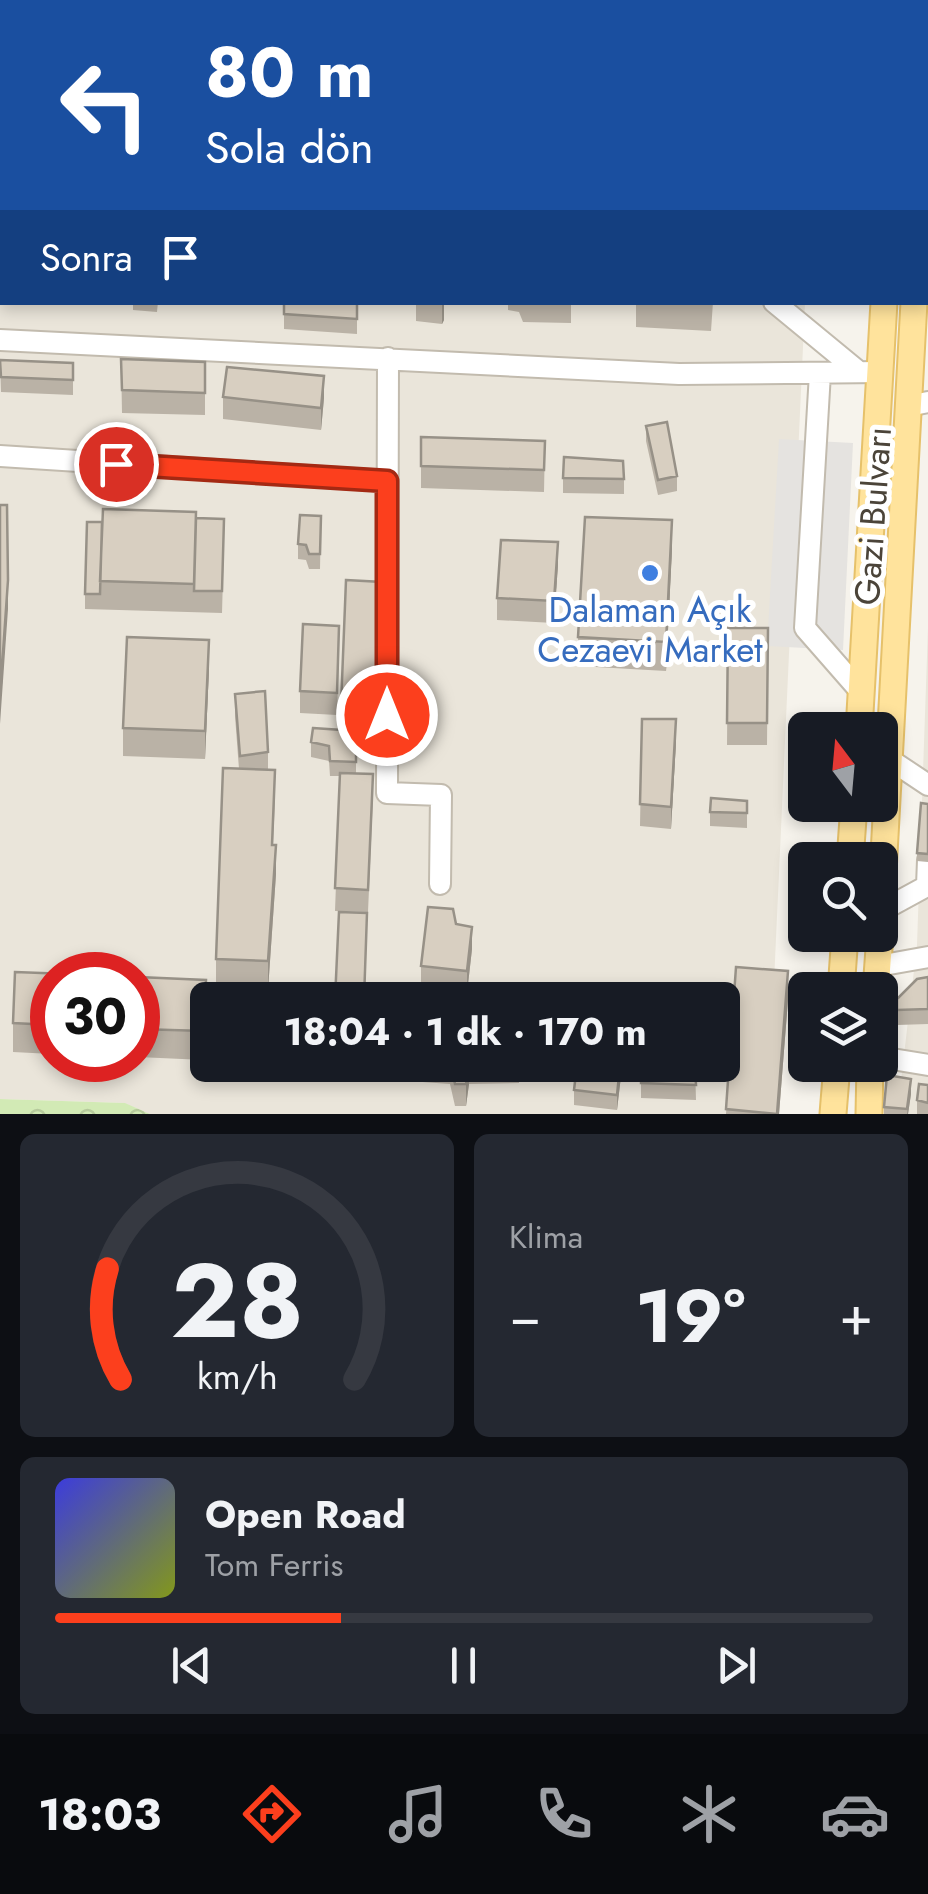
<!DOCTYPE html>
<html lang="tr">
<meta charset="utf-8">
<style>
body{margin:0;font-family:Jost,sans-serif;background:#242831;color:#f1f3f6;height:100vh;display:flex;flex-direction:column;font-size:38px;white-space:nowrap}
*{box-sizing:border-box;margin:0}
p{font-size:32px;color:#9ea1a6}
.icon{flex:none;width:55px;height:55px;fill:none;stroke:currentColor;stroke-width:2;stroke-linecap:round;stroke-linejoin:round}
.map{position:relative;height:1114px;overflow:hidden}
.side{display:flex;flex-direction:column;gap:20px;padding:20px;background:#0d0f14;flex:1}
.side>*{flex:none}
.hud{position:absolute;left:0px;top:0px;width:930px;height:305px;box-shadow:0 5px 15px #0003;background:#1a4fa0;color:#fff;overflow:hidden}
.needle{width:65px;rotate:344deg}
.fabs{position:absolute;left:788px;top:712px;display:grid;gap:20px}
.fabs a{display:grid;place-items:center;width:110px;height:110px;border-radius:15px;background:#171b24;box-shadow:0 5px 15px #0003;font-size:50px}
.speed{position:absolute;left:30px;top:952px;display:flex;gap:20px;font-size:50px;font-weight:700;text-align:center}
.speed>*{display:grid;place-content:center;width:130px;height:130px;border-radius:50%;background:#171b24;box-shadow:0 5px 15px #0003;line-height:1}
.speed .limit{border:15px solid #d22;background:#fff;color:#111}
.pin{position:absolute;display:grid;place-items:center;width:85px;height:85px;color:#fff;margin:-42px;border:5px solid #fff;border-radius:50%;box-shadow:0 2px 10px #0007}
.me{position:absolute;width:110px;margin:-55px;rotate:0deg;stroke-linejoin:round;filter:drop-shadow(0 0 8px #0008)}
.turn{display:flex;align-items:center;gap:35px;height:210px;padding:0 40px;font-size:45px}
.turn .icon{width:130px;height:130px;stroke-width:2.5}
.turn b{display:block;font-size:70px;line-height:85px}
.then{display:flex;align-items:center;height:95px;padding:0 40px;background:#0003;gap:20px;font-size:38px}
.big{font-size:75px;font-weight:700;line-height:1.1}
.side .widget{flex:1;display:flex;flex-direction:column;justify-content:center;gap:15px;min-width:0;padding:0 35px;border-radius:15px;background:#242831}
.side .dial{align-items:center;gap:0}
.dial svg{height:260px;overflow:visible;fill:none;stroke:#363941;stroke-width:7;stroke-linecap:round;text-anchor:middle}
.dial text{fill:#f1f3f6;stroke:none}
.song{display:flex;align-items:center;gap:30px}
.cover{width:120px;height:120px;border-radius:15px;background:linear-gradient(135deg,hsl(240 70% 55%),hsl(70 70% 35%))}
.played{height:10px;border-radius:5px;background:linear-gradient(90deg,#fc3f1d 35%,#363941 35%)}
.keys{display:flex;justify-content:space-around;direction:ltr}
.heat{display:flex;justify-content:space-between;align-items:center;font-size:55px;direction:ltr}
.side .tiles{flex:1;display:grid;gap:20px;grid-template-columns:1fr 1fr}
.widget:last-child{grid-column:span 2}
.trip{position:absolute;left:190px;top:982px;width:550px;height:100px;border-radius:15px;background:#171b24;box-shadow:0 5px 15px #0003;font-weight:700;line-height:100px;text-align:center}
.dock{display:flex;height:160px;justify-content:space-around;align-items:center;background:#090b0e;color:#9ea1a6}
.dock .icon{width:70px;height:70px}
.dock .active{color:#fc3f1d}
.dock b{font-size:45px;color:#f1f3f6}
.map>svg:first-child{display:block}
.residential{fill:#eae5da;fill-rule:evenodd}
.forest{fill:url(#forest-crowns)}
.parking{fill:#e5e3e0}
.lines{fill:none;stroke-linecap:round;stroke-linejoin:round}
.minor-casing{stroke:#c2bbae;stroke-width:24}
.major-casing{stroke:#e6c16a;stroke-width:29}
.minor{stroke:#fff;stroke-width:20}
.major{stroke:#ffe39c;stroke-width:25}
.wall{fill:#bab2a6}
.shaded-wall{fill:#979187}
.building{fill:#d8cfc1;stroke:#979187;stroke-width:2.5}
.route-casing{stroke:#a42913;stroke-width:25}
.route{stroke:#fc3f1d;stroke-width:18}
.shop-dot{fill:#3f7fe0;stroke:#fff;stroke-width:4}
.labels{text-anchor:middle;dominant-baseline:central;stroke-width:10;stroke-linejoin:round;paint-order:stroke}
.street-label{font-size:35px;fill:#4b4439;stroke:#fff}
.shop-label{font-size:35px;fill:#366cbe;stroke:#fff}
</style>
<div class="map">
<svg width="928" height="1114" viewBox="0 0 928 1114">
<defs>
<pattern id="forest-crowns" width="20" height="18" patternUnits="userSpaceOnUse" patternTransform="scale(2.5)"><rect width="20" height="18" fill="#d2eab5"/><path d="M2 6a3 3 0 1 1 6 0M12 15a3 3 0 1 1 6 0" fill="none" stroke="#b6ca9c"/></pattern>
</defs>
<rect width="100%" height="100%" fill="#f6f3ec"/>
<path class="residential" d="M0,0H818L2,2V302L805,303L768,1114H150L124,1103L0,1099ZM52,975H138V1060H52ZM208,1000H722V1065H208Z
M928,628V1114H897L917,945Z"/>
<path class="forest" d="M0,1099L125,1103L150,1114H0Z"/>
<path class="parking" d="M779,439L853,443L843,650L767,646Z"/>
<g class="lines">
<g class="minor-casing">
<path id="minor" d="M664,2L686,0
M754,2V0
M774,302L859,372
M0,340L679,374L882,372
M388,358L387,793L441,795L440,884
M820,373L805,628L861,692
M908,406L928,402
M0,456L387,481
M889,759L928,785
M881,911L927,886L928,860
M878,966L928,957
M880,1057L928,1065"/>
</g>
<g class="major-casing">
<path id="major" d="M894,2V0
M922,2V0
M859,730L884,302
M850,860L854,805
M880,928L914,302
M841,990L845,935
M876,990L880,935
M833,1114L837,1065
M869,1114L870,1065"/>
</g>
<use href="#minor" class="minor"/>
<use href="#major" class="major"/>
</g>
<path class="wall" d="M47,0H139L137,2H47Z
M203,0H269L267,2H206Z
M367,0H398L396,2H370Z
M0,227H2V287H0Z
M133,302H158L157,312L133,310Z
M284,302H357V334L284,329Z
M416,302H444V320L442,324L416,321Z
M508,302H571V323L523,322L519,312L508,310Z
M636,302H713L711,331L636,327Z
M121,359L205,362V415L122,413Z
M0,360L73,363V395L1,392Z
M223,397L324,398L321,430L223,419Z
M646,426L677,476V491L658,495L646,441Z
M421,437L545,441L544,492L421,488Z
M563,478L624,479V494L563,493Z
M321,516L320,569H309L306,560L298,559V544Z
M196,518L224,541L222,613L85,609V594L102,522Z
M672,549L666,671L578,666V637Z
M558,564L554,623L497,620V598Z
M382,604L378,729L341,728V706Z
M728,628H768L767,745H727Z
M339,648L337,715L300,713V691Z
M209,668L205,759L123,756V728Z
M235,694L268,752V770L275,799L273,845L276,874L268,990L216,988V959L239,769L235,716Z
M642,719L676,742L671,829L640,826Z
M356,731V774L373,796L368,912L335,911L340,776H330L329,761L311,757V742Z
M747,801V828L710,826V812Z
M928,804V862L917,861V853Z
M456,924L472,949L467,993L421,988V966Z
M736,967L788,1000L779,1114H726Z
M52,975V1054L13,1052V1023Z
M138,977L206,1009L204,1060L138,1057Z
M928,977V1024L897,1025V999Z
M395,1065H519V1083L469,1084L466,1106H455L450,1084L395,1080Z
M641,1065H695L696,1100L641,1098Z
M621,1076L617,1110L574,1105V1090Z
M928,1085V1114H917V1100Z
M911,1094L908,1114H884V1107Z"/>
<path class="shaded-wall" d="M103,0H139L137,2H101Z
M241,0H269L267,2H241Z
M385,0H398L396,2H385Z
M442,302H444V320L442,324Z
M324,376V398L321,430V408Z
M672,520V549L666,671V642Z
M558,542V564L554,623V601Z
M8,580V609L0,724V696Z
M209,640V668L205,759V731Z
M676,719V742L671,829V807Z
M276,845V874L268,990V961Z
M472,927V949L467,993V971Z
M788,971V1000L779,1114H777Z
M206,980V1009L204,1060V1031Z
M469,1065V1084L466,1106V1084Z
M621,1065V1076L617,1110V1095Z
M911,1079V1094L908,1114H907Z"/>
<path class="building" d="M660,0H674L677,2H657Z
M0,227H2V265H0Z
M284,302H357V319L284,314Z
M121,359L205,362V393L122,390Z
M0,360L73,363V380L1,377Z
M227,367L324,376L321,408L223,397Z
M667,422L677,476L658,480L646,426Z
M421,437L545,441L544,470L421,466Z
M564,457L623,461L624,479L563,478Z
M0,505H7L8,580L0,696Z
M103,509L196,512L194,584L100,581Z
M300,515L321,516L320,554H309L306,545L298,544Z
M585,517L672,520L666,642L578,637Z
M196,518L224,519L222,591H194Z
M87,522H102L100,594H85Z
M501,540L558,542L554,601L497,598Z
M346,580L382,582L378,707L341,706Z
M303,624L339,626L337,693L300,691Z
M728,628H768L767,723H727Z
M127,637L209,640L205,731L123,728Z
M265,691L268,752L240,756L235,694Z
M642,719H676L671,807L640,804Z
M313,728L356,731V762L330,761L329,746L311,742Z
M223,768L275,770L272,845H276L268,961L216,959Z
M340,773L373,774L368,890L335,888Z
M711,798L747,801V813L710,812Z
M921,803L928,804V854L917,853Z
M428,907L453,909L456,924L472,927L467,971L421,966Z
M339,912L367,913L364,1000H335Z
M736,967L788,971L777,1114L726,1109Z
M15,972L94,975H52V1025L13,1023Z
M138,977L206,980L204,1031L138,1029Z
M928,977V1009L897,1010V999L917,979Z
M451,1065H469L466,1084H455Z
M577,1065H620L617,1095L574,1090Z
M641,1065H695L696,1085L641,1083Z
M887,1075L911,1079L907,1109L884,1107Z
M919,1084L928,1085V1103L917,1100Z"/>
<g class="lines">
<g class="route-casing">
<path id="route" d="M116,464L387,481V715"/>
</g>
<use href="#route" class="route"/>
</g>
<circle class="shop-dot" cx="650" cy="573" r="10"/>
<g class="labels">
<g class="street-label">
<text transform="translate(873 516) rotate(-86)">Gazi Bulvarı</text>
</g>
<g class="shop-label">
<text x="650" y="610">Dalaman Açık<tspan x="650" dy="40">Cezaevi Market</tspan></text>
</g>
</g>
</svg>
<div class="fabs">
<a><svg class="needle" viewBox="-14 -14 28 28"><path d="M0-13l5 13h-10z" fill="#e53935"/><path d="M0 13l5-13h-10z" fill="#9ea1a6"/></svg></a>
<a><svg class="icon" aria-label="search" viewBox="0 0 24 24"><circle cx="10" cy="10" r="6"/><path d="M15 15l6 6"/></svg></a>
<a><svg class="icon" aria-label="layers" viewBox="0 0 24 24"><path d="M12 4l9 5-9 5-9-5zM3 14l9 5 9-5"/></svg></a>
</div>
<div class="speed"><div class="limit">30</div></div>
<div class="pin" style="left:116px;top:464px;background:#d93025"><svg class="icon" aria-label="arrive" viewBox="0 0 24 24"><path d="M6 21V4h12l-3 4 3 4H6"/></svg></div>
<svg class="me" style="left:387px;top:715px" viewBox="-20 -20 40 40"><circle r="17" fill="#fc3f1d" stroke="#fff" stroke-width="3"/><path d="M0-11L8 9 0 5-8 9z" fill="#fff"/></svg>
<div class="trip">18:04 · 1 dk · 170 m</div>
<div class="hud">
<div class="turn"><svg class="icon" aria-label="left" viewBox="0 0 24 24"><path d="M17 20v-9H6M10 6l-5 5 5 5"/></svg><div><b>80 m</b>Sola dön</div></div>
<div class="then">Sonra<svg class="icon" aria-label="arrive" viewBox="0 0 24 24"><path d="M6 21V4h12l-3 4 3 4H6"/></svg></div>
</div>
</div>
<section class="side">
<div class="tiles">
<div class="widget dial"><svg viewBox="0 0 100 80">
<path d="M14 69A42 42 0 1 1 86 69"/>
<path d="M14 69A42 42 0 0 1 10 35" stroke="#fc3f1d"/>
<text x="50" y="56" font-size="32" font-weight="700">28</text>
<text x="50" y="72" font-size="11">km/h</text>
</svg></div>
<div class="widget"><p>Klima</p>
<div class="heat"><a>−</a><b class="big">19°</b><a>+</a></div>
</div>
<div class="widget">
<div class="song"><i class="cover"></i><div><b>Open Road</b><p>Tom Ferris</p></div></div>
<div class="played"></div>
<div class="keys"><svg class="icon" aria-label="previous" viewBox="0 0 24 24"><path d="M18 5L8 12l10 7zM5 5v14"/></svg><svg class="icon" aria-label="pause" viewBox="0 0 24 24"><path d="M8 5v14M16 5v14"/></svg><svg class="icon" aria-label="next" viewBox="0 0 24 24"><path d="M6 5l10 7-10 7zM19 5v14"/></svg></div>
</div>
</div>
</section>
<nav class="dock">
<b>18:03</b>
<svg class="icon active" aria-label="directions" viewBox="0 0 24 24"><path d="M12 3l9 9-9 9-9-9zM9 14v-3h6M13 9l2 2-2 2"/></svg>
<svg class="icon" aria-label="music" viewBox="0 0 24 24"><path d="M9 18V5l10-2v13"/><circle cx="6" cy="18" r="3"/><circle cx="16" cy="16" r="3"/></svg>
<svg class="icon" aria-label="phone" viewBox="0 0 24 24"><path d="M5 4h4l2 5-3 2q2 4 5 5l2-3 5 2v4C11 20 4 13 5 4z"/></svg>
<svg class="icon" aria-label="climate" viewBox="0 0 24 24"><path d="M12 3v18M4 7l16 10M4 17L20 7"/></svg>
<svg class="icon" aria-label="car" viewBox="0 0 24 24"><path d="M5 17H2v-5l4-1 3-4h7l3 4 3 1v5h-3M9 17h6M6 11h13"/><circle cx="7" cy="17" r="2"/><circle cx="17" cy="17" r="2"/></svg>
</nav>
